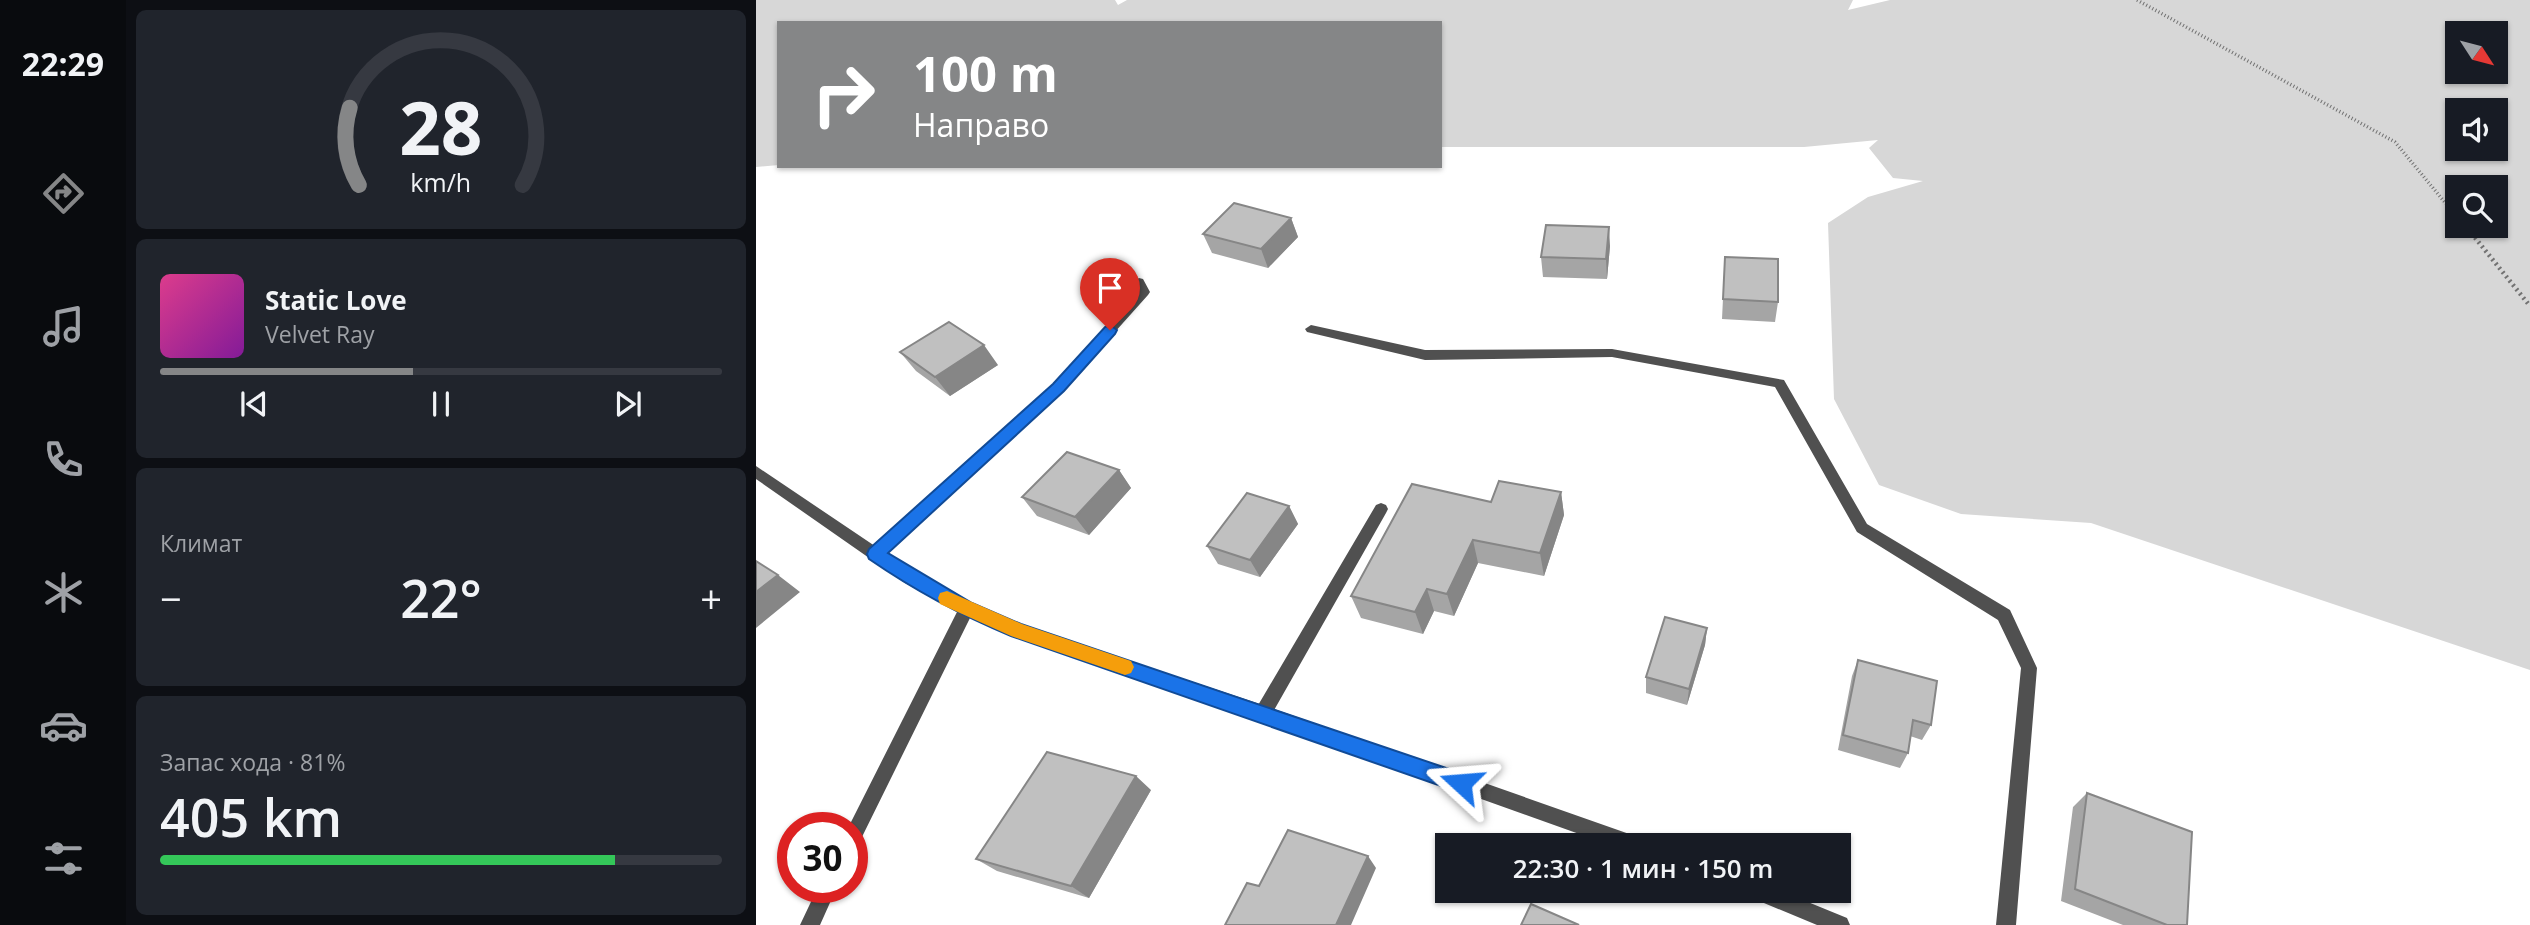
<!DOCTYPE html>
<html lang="ru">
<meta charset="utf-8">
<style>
body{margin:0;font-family:"Open Sans",sans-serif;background:#20242c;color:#f1f3f6;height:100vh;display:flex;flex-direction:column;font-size:26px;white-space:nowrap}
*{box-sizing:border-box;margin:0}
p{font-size:23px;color:#9ea1a6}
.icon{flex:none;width:38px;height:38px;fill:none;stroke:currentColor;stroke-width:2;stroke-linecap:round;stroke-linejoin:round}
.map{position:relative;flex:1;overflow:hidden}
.sheet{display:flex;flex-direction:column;gap:10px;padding:10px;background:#0d0f14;width:630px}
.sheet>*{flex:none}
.top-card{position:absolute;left:21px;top:21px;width:665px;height:147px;border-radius:0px;box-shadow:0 2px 5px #0004;background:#858687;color:#fff;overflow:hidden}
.needle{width:46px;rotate:126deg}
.tools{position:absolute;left:1689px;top:21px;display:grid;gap:14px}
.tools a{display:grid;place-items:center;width:63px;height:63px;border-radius:0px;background:#171b24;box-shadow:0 2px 5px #0004;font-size:35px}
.speed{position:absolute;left:21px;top:812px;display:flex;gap:14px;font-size:35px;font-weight:700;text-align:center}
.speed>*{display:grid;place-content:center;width:91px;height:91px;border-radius:50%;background:#171b24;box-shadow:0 2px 5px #0004;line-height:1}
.speed .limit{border:10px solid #d22;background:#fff;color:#111}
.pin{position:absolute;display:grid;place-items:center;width:60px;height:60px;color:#fff;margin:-72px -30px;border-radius:50% 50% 50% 0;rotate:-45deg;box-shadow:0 0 7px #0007}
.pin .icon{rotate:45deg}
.me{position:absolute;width:77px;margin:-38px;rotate:289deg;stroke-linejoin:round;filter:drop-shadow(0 0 5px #0008)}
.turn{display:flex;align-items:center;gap:24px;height:147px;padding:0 21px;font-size:32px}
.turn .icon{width:91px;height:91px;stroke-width:2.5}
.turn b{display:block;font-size:49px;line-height:60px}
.big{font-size:52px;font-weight:600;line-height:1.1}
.sheet .card{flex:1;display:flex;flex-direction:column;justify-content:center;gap:10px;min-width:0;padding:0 24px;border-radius:10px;background:#20242c}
.sheet .dial{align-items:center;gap:0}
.dial svg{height:182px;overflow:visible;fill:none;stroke:#363941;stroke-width:7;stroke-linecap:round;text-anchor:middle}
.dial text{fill:#f1f3f6;stroke:none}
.song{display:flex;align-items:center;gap:21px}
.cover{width:84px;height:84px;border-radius:10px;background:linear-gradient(135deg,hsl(330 70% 55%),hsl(290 70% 35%))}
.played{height:7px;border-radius:4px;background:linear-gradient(90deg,#858687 45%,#363941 45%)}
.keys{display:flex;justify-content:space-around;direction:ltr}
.heat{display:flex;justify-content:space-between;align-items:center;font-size:38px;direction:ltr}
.charge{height:10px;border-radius:5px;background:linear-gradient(90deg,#34c759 81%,#363941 0)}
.trip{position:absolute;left:679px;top:833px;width:416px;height:70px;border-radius:0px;background:#171b24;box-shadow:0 2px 5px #0004;font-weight:600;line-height:70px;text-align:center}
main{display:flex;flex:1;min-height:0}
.menu{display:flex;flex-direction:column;width:126px;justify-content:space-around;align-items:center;background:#090b0e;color:#9ea1a6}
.menu .icon{width:49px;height:49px}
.menu .selected{color:#858687}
.menu b{font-size:32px;color:#f1f3f6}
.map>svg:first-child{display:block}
.green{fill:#d7d7d7;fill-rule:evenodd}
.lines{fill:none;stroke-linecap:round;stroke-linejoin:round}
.path-far1{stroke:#727272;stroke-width:3.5;stroke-dasharray:1 2.5;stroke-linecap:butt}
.path{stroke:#727272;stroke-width:4.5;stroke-dasharray:2 3.5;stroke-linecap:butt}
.service{fill:#505050;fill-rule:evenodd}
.minor{fill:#505050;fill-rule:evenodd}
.wall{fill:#a5a5a5}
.shaded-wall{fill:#868686}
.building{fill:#c0c0c0;stroke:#868686;stroke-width:2}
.route{fill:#1a73e8;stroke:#114b97;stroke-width:2}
.slow{fill:#f59e0b}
</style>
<main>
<nav class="menu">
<b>22:29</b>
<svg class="icon selected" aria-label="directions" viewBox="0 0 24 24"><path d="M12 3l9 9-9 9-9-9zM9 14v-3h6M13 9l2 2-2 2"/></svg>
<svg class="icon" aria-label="music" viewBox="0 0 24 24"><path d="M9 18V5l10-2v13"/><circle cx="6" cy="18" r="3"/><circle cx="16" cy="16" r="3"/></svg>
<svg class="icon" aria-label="phone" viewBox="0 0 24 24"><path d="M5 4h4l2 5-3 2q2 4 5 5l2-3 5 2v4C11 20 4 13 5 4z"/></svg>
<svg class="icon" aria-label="climate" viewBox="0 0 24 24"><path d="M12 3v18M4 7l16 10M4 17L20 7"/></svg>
<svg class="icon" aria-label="car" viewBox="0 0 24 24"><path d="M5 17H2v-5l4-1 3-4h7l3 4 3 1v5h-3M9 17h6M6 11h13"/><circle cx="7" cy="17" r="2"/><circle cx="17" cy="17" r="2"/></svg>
<svg class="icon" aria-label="filters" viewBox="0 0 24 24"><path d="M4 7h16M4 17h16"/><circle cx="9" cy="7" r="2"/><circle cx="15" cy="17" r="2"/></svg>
</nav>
<section class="sheet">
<div class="card dial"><svg viewBox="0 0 100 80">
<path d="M14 69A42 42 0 1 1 86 69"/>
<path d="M14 69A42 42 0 0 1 10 35" stroke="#858687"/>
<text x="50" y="56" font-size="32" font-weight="700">28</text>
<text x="50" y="72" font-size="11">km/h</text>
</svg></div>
<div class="card">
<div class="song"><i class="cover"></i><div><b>Static Love</b><p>Velvet Ray</p></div></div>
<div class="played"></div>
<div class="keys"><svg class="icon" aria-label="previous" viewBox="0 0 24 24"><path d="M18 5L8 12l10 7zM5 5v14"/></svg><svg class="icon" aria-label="pause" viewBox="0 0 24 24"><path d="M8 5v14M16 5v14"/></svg><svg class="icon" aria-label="next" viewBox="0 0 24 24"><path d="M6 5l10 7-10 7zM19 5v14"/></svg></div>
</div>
<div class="card"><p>Климат</p>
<div class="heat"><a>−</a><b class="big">22°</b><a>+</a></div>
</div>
<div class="card"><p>Запас хода · 81%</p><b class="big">405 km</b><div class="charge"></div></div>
</section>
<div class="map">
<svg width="1774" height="925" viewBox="0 0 1774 925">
<rect width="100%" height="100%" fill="#fff"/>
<path class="green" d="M0,0H359L362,5L371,0H1097L1092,10L1134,0H1774V670L1335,523L1205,514L1123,485L1078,399L1072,223L1112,197L1167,181L1137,178L1113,148L1122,140L1048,147H684V23H23V165L0,167ZM1740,33V72H1701V33ZM1740,110V149H1701V110ZM1740,187V226H1701V187Z"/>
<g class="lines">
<path class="path-far1" d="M1381,0L1639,142L1701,217
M1709,226L1713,231"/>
<path class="path" d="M1712,229L1774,306"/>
<path class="service" d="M383,278L387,279L394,292L392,295L307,390L124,558L119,560L114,558L111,554L114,550L297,384L382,291L377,282Z
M555,325L669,350L856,349L1028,380L1111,524L1254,610L1281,668L1260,925H1240L1265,668L1242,620L1101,532L1019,387L856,357L669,360L551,332L549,329Z
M625,503L630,505L632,509L630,513L513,719L507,721L501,719L499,713L501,707L620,505Z"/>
<path class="minor" d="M0,466L159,573L216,604L265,625L507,705L879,836L886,838L888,845H854L507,721L261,638L214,618L102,845L96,848V828H92L201,612L149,583L0,479Z
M62,887H81L64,925H44Z
M994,891H1025L1091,918L1094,925H1061L996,898Z"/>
</g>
<path class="wall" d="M535,218L542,237L512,268L456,253L447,234Z
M854,246L851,279L787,277L785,257Z
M969,257L1022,302L1019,322L966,319Z
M144,352L242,365L194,396L160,371Z
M363,470L375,488L333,535L281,516L266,497Z
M805,492L808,515L788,576L722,563L698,616L678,611L667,634L605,618L595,596Z
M533,506L542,524L504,577L462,564L451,546Z
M951,628L949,645L931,705L890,693V677Z
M1102,660L1175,725L1166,740L1154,736L1152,753L1144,768L1082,750L1096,676Z
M395,790L333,898L241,871L220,859Z
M1331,793L1431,925H1367L1305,901L1317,807Z"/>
<path class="shaded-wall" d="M535,218L542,237L512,268L505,249Z
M853,227L854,246L851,279L850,259Z
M228,345L242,365L194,396L179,377Z
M363,470L375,488L333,535L319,517Z
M805,492L808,515L788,576L784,553Z
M533,506L542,524L504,577L494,560Z
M717,540L722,563L698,616L691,594Z
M22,575L44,592L0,628V592Z
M671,589L678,611L667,634L659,612Z
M951,628L949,645L931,705L933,689Z
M380,776L395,790L333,898L315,886Z
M612,856L620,868L595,925H580Z"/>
<path class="building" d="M478,203L535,218L505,249L447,234Z
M790,225L853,227L850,259L785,257Z
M969,257L1022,259V302L967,299Z
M193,322L228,345L179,377L144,352Z
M311,452L363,470L319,517L266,497Z
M743,481L805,492L784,553L717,540L691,594L671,589L659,612L595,596L656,484L735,502Z
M491,493L533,506L494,560L451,546Z
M0,561L22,575L0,592Z
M909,617L951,628L933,689L890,677Z
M1102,660L1181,681L1175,725L1157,720L1152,753L1087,735Z
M291,752L380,776L315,886L220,859Z
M1331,793L1436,832L1431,925H1411L1319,889Z
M532,830L612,856L580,925H469L491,883L503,886Z
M775,904L823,925H765Z"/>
<path class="route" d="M354,325L361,330L359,334L308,391L132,553L216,603L265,624L705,773L712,776L715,783L712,790L705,793L255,636C204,615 158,590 113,559L111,554L113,549L297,384L349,327Z"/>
<path class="slow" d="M191,591L266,624L375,661L378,667L375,673L369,675L255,636L184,604L182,598L184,593Z"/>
</svg>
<div class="tools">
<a><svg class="needle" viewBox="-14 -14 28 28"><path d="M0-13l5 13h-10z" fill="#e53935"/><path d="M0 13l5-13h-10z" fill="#9ea1a6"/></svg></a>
<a><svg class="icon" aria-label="sound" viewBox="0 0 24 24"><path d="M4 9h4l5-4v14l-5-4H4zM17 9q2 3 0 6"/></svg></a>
<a><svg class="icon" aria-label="search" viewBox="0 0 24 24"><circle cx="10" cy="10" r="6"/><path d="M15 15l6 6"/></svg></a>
</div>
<div class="speed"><div class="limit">30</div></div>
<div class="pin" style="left:354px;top:330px;background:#d93025"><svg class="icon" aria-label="arrive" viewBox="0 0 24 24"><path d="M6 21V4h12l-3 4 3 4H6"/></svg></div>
<svg class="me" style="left:705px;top:783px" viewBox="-20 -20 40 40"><path d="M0-17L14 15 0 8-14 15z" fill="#1a73e8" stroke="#fff" stroke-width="4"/></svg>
<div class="trip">22:30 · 1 мин · 150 m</div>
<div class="top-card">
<div class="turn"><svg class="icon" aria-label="right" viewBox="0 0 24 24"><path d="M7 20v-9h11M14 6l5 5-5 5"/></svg><div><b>100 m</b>Направо</div></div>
</div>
</div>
</main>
